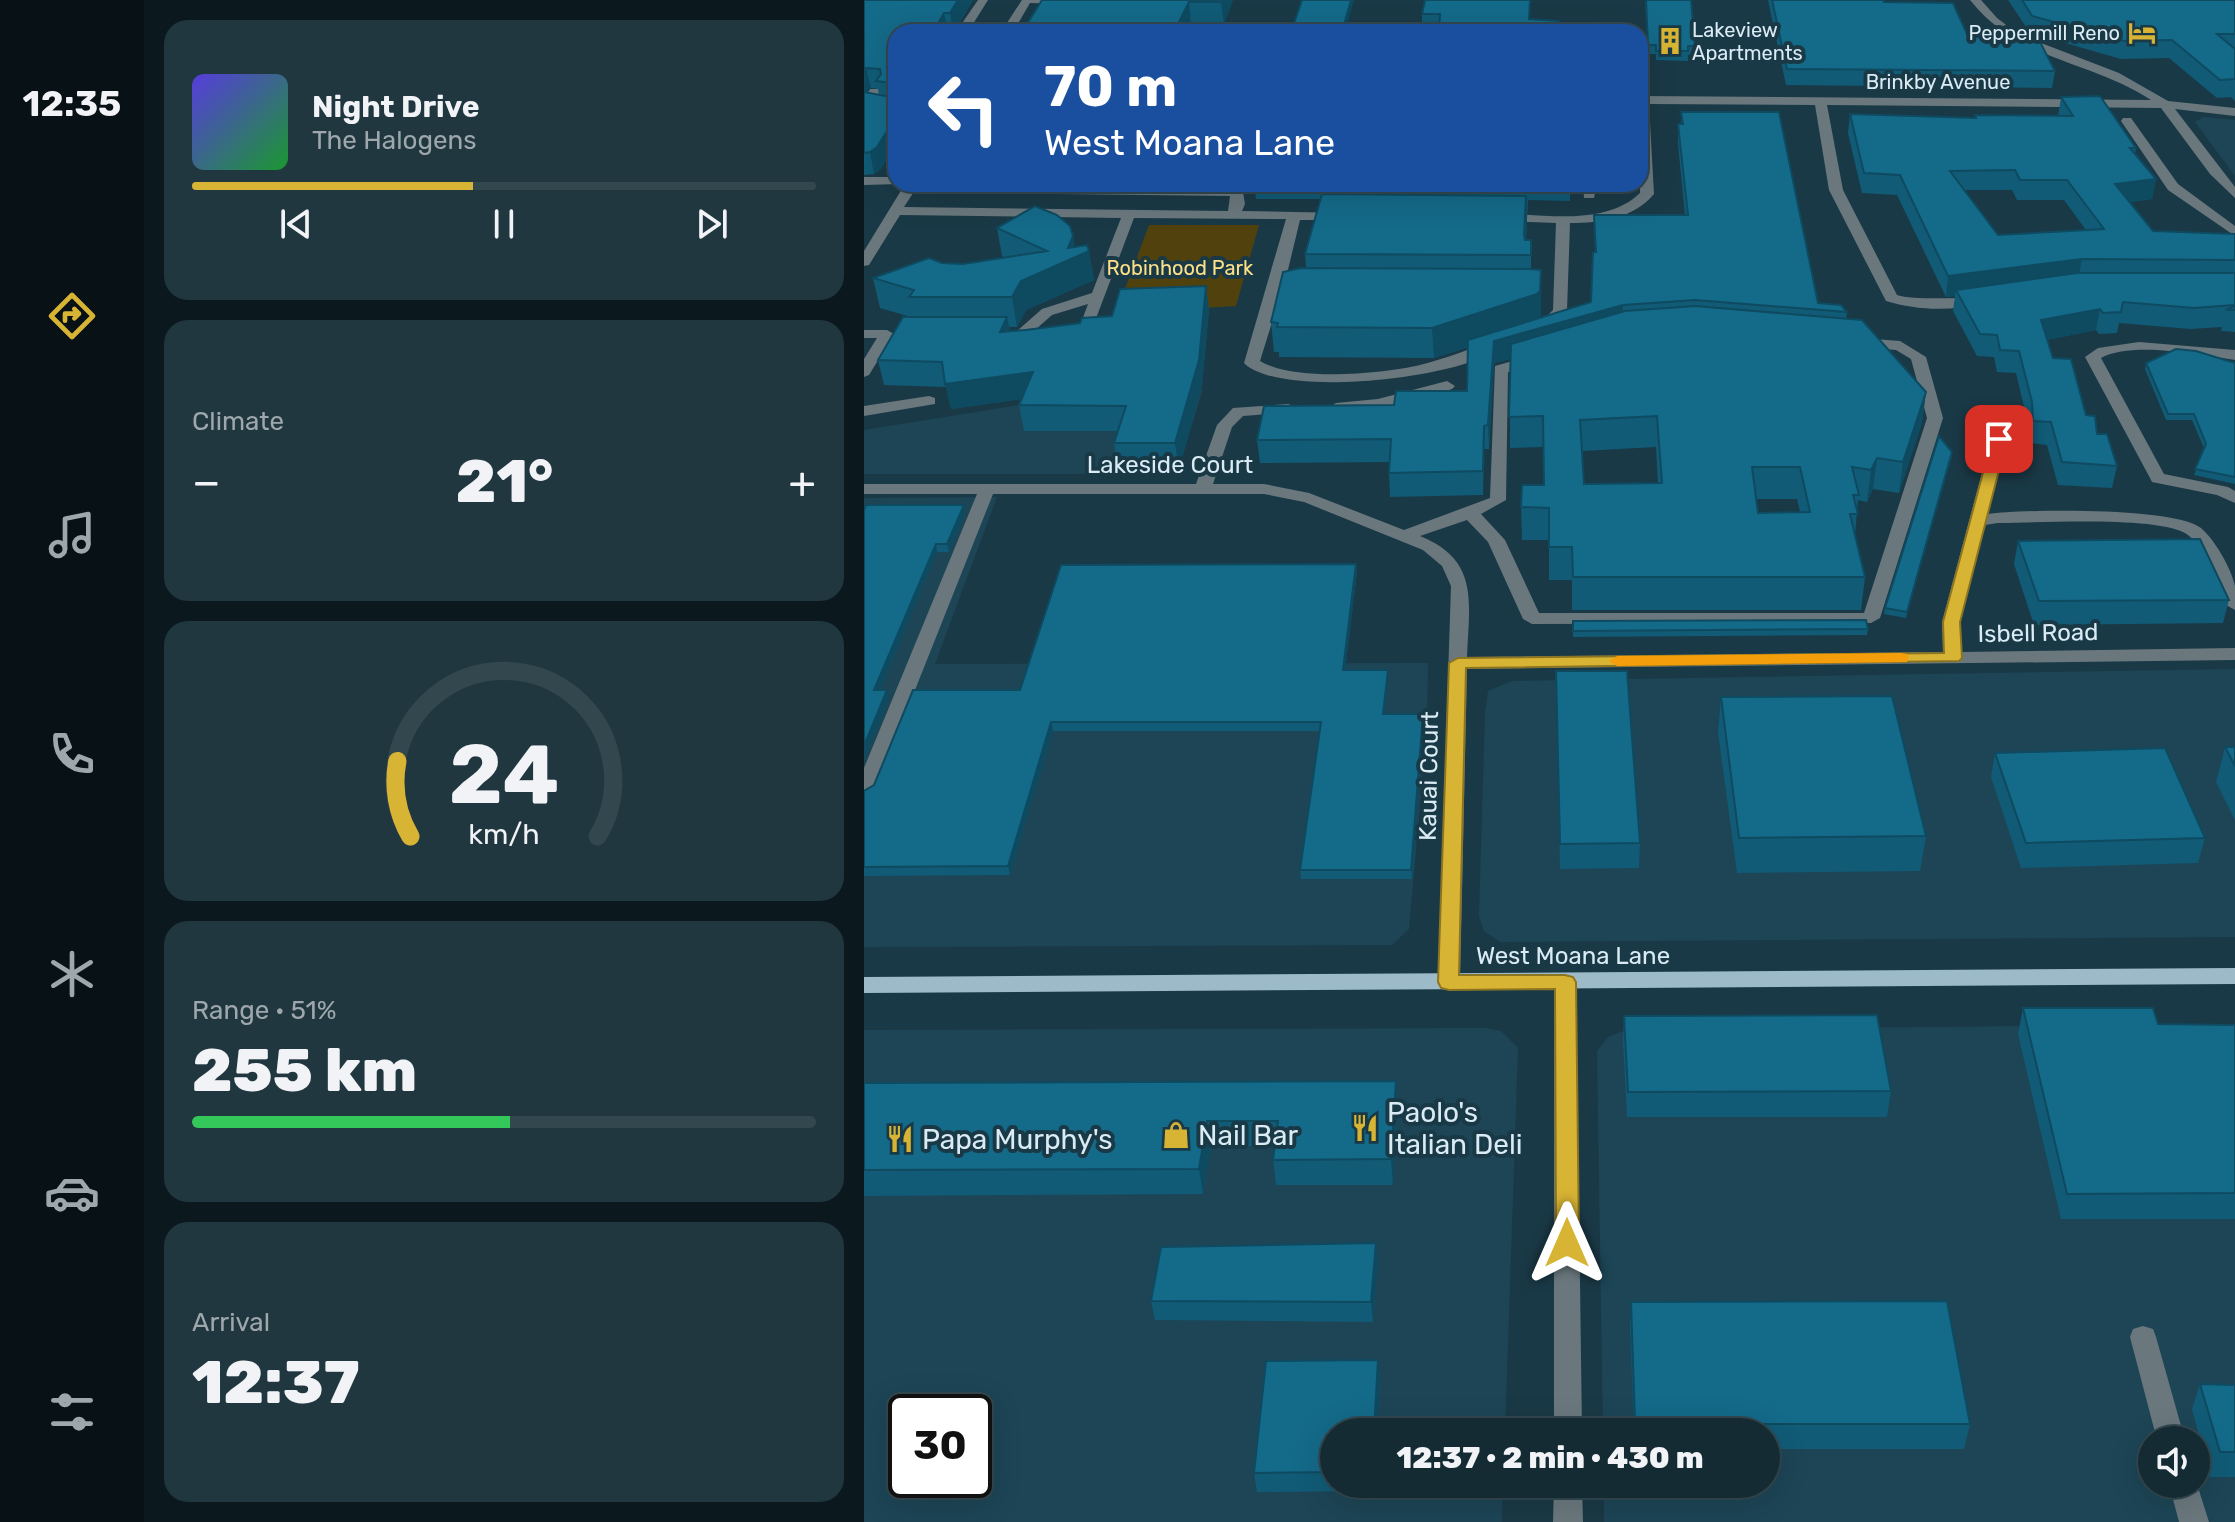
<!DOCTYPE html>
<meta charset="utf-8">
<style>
body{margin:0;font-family:Rubik,sans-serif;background:#213740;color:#f1f3f6;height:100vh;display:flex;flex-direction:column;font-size:30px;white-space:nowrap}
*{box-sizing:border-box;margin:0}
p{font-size:26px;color:#9da7ac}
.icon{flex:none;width:44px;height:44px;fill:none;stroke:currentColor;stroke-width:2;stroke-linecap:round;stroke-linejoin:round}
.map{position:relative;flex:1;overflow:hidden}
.sheet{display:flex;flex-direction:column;gap:20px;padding:20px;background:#0b181d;width:720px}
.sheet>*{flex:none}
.guide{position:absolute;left:24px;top:24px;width:760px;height:168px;border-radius:24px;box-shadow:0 8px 32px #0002,0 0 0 2px #33474f;background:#1a4fa0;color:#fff;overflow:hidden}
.fabs{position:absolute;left:1274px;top:1426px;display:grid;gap:16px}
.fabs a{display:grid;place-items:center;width:72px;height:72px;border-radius:50%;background:#142b34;box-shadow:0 8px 32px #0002,0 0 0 2px #33474f;font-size:40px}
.speed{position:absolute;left:24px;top:1394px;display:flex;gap:16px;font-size:40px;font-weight:700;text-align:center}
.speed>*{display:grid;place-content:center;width:104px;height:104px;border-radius:50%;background:#142b34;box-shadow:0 8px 32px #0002,0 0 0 2px #33474f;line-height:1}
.speed .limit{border:4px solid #111;border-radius:12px;background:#fff;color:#111}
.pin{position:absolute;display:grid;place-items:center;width:68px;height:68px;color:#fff;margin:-34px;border-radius:16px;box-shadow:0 4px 12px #0006}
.me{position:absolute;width:88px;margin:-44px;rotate:0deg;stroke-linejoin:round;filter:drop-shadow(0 0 6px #0008)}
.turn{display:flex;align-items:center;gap:28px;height:168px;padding:0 24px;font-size:36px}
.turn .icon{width:104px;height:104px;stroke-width:2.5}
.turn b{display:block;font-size:56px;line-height:68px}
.big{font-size:60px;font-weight:800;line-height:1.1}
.sheet .tile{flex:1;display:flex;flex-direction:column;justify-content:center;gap:12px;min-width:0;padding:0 28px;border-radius:24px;background:#213740}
.sheet .dial{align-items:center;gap:0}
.dial svg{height:208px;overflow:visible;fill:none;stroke:#33474f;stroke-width:7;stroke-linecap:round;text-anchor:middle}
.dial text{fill:#f1f3f6;stroke:none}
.song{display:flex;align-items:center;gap:24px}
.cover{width:96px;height:96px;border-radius:12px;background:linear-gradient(135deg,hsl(250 70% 55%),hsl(130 70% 35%))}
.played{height:8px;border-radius:4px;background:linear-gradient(90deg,#d8b434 45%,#33474f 45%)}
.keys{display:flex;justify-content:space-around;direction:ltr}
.heat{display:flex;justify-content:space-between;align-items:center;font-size:44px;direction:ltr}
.charge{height:12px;border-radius:6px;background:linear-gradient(90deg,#34c759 51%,#33474f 0)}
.trip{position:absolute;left:456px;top:1418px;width:460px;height:80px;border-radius:40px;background:#142b34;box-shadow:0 8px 32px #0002,0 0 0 2px #33474f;font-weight:800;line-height:80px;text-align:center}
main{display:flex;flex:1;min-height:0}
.dock{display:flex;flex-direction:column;width:144px;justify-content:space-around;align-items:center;background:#081115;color:#9da7ac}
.dock .icon{width:56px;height:56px}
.dock .active{color:#d8b434}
.dock b{font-size:36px;color:#f1f3f6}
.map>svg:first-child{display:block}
.built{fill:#1d4556;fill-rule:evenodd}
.green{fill:#51420d}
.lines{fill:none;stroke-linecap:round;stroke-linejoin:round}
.minor{fill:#6a787e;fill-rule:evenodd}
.major{fill:#9dbac8;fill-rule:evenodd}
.wall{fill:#115b76;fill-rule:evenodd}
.shaded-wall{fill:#0e4a60}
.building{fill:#146a89;stroke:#0e4a60;stroke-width:2;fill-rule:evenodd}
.route{fill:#d8b434;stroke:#8c7522;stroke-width:2}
.slow{fill:#f59e0b}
.labels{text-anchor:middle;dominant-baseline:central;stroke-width:8;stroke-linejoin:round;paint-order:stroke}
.far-poi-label{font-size:20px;fill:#daebf4;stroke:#1a3946;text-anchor:start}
.far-street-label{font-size:20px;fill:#daebf4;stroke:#1a3946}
.far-park-label{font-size:20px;fill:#fde087;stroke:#1a3946}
.street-label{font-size:24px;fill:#daebf4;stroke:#1a3946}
.near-poi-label{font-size:28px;fill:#daebf4;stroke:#1a3946;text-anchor:start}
</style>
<main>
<nav class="dock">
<b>12:35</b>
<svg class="icon active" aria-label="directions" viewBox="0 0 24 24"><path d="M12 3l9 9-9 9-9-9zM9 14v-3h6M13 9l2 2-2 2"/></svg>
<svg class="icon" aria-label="music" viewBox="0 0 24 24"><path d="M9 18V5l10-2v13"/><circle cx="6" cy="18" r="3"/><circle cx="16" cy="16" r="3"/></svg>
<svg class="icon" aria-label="phone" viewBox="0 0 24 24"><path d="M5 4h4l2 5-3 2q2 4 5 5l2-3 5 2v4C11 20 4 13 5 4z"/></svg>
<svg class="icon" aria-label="climate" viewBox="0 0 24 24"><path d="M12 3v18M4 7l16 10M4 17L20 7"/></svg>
<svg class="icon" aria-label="car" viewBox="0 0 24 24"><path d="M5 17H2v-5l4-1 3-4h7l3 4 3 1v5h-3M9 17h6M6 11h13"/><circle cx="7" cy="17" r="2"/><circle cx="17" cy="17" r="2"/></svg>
<svg class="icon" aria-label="filters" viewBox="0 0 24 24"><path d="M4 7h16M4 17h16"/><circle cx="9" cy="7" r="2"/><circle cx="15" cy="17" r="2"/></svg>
</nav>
<section class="sheet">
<div class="tile">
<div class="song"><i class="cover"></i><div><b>Night Drive</b><p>The Halogens</p></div></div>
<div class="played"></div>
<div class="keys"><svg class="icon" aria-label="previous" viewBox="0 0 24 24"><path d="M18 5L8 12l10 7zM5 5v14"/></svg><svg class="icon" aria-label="pause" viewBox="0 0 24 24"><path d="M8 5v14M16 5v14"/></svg><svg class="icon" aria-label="next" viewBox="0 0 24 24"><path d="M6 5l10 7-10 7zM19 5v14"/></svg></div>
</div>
<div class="tile"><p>Climate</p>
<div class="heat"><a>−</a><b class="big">21°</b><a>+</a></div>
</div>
<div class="tile dial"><svg viewBox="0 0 100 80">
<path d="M14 69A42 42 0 1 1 86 69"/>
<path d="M14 69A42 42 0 0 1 9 40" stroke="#d8b434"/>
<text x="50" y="56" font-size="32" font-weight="700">24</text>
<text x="50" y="72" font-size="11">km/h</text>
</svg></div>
<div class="tile"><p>Range · 51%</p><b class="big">255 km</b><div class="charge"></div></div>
<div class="tile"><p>Arrival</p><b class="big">12:37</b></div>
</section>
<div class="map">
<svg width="1371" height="1522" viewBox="0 0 1371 1522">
<rect width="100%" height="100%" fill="#1a3946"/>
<path class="built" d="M1339,117L1371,120V176L1331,122Z
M240,388L339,389L313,474H0V430L162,404Z
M133,497L71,664L564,663L563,729L545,929L528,945L0,947V498Z
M1371,669V937L636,942L620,931L615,916L621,712L624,691L648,681Z
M1371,1024V1522H740V1484H902V1432H739L733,1051L744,1037L762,1030ZM1288,1440H1332V1484H1288Z
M621,1028L637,1031L654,1048L641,1432H470V1484H639L638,1522H0V1030ZM42,1412H110V1480H42Z"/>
<path class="green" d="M285,225H395L372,306L252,313Z"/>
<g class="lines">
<path class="minor" d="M114,0H124L104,32H92Z
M158,0H208V1L203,4L166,3L149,32H137Z
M1106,0H1117L1133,18L1154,34L1255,73L1304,101L1371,108V116L1311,109L1371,187V198L1346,174L1297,108L963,105L979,190L1033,295C1055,302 1117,295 1124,300L1122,303C1088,311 1055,311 1022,301L965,190L951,105L785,104L790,194C769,219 736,223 706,223L703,311L682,333H672V327L689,310L692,223L637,221L630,217L637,213C681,215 742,226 776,193V96L1287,100C1226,60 1154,61 1106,0Z
M0,89H32V97H0Z
M1259,118H1267L1314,184L1371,226V236L1304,190L1257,121Z
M0,177H32V184H36L0,185Z
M41,184H55L40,207L364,211L366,196L97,193L90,189L93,184H107L372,188L379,192L381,204L378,211L482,213L484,216L477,220H436L421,282L432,288L425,292L418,290L396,361C431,382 517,374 556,365C581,359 604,349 628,342L636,347C600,379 415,399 380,363L422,219L270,218L228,329L207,337L200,333L217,323L224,304L188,315L163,337H153V331L178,309L228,293L257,218L36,215L5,265L0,266V251Z
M719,184H733L730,198H720Z
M830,325L1036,341L1062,357L1079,418L1016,618L1007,623L668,624L659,619L624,542L603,520L556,536C616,560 605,603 603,657L1079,652L1078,622L1127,439L1125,433L1133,428L1139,430L1143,439L1124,514C1160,509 1311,507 1337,528C1351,540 1367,568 1371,586C1371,593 1371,603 1371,610L1362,605C1351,584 1343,550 1324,535C1299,515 1170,523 1134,523L1121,525L1096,622L1098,652L1371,648V660L603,669L596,982L593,988H577L574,982L587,586L578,566L559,550L440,502L400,494H129L10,793L0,800V768L113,494H0V484H332L353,425L369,408L424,404L430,406V412L379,416L368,427L349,484H400L445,493L540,530L626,498L631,366L759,330ZM830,333L1032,350L1047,359L1063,418L1000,613H675L641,540L617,514L642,500L644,372L760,338Z
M0,330H23L30,334L5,375L0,377V359L13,338H0Z
M1275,342L1371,350V360C1336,355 1269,341 1237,358L1300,474L1364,487L1371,491V503L1353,495L1288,482L1286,478L1221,357L1234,348Z
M583,381L591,386L588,389C564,396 482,423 464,408L472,403L514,399Z
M65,396L71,398V404L0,416V406Z
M701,974L709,976L712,982L718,1432H690V982L693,976Z
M1279,1326L1289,1329L1292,1337L1321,1440H1293L1266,1337L1269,1329Z
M1332,1481L1345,1522H1315L1305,1484H1332Z
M690,1484H718L719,1522H689Z"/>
<path class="major" d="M1371,968V984L0,993V977Z"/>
</g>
<path class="wall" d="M0,0H109L90,32H32V145L17,169L10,174L0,175ZM7,88L14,89L15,95L3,93Z
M178,0H369L360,24L327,25Z
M666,0L575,23H558V14Z
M781,0H827L831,46L830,55H824V61L792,60V54H784Z
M904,0H1019L1020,2L1103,34L1191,71L1188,88L922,85Z
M1144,0H1371V101L1367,97L1353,98L1305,58L1257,59L1166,33Z
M1197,97L1272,148L1271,153L1292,179L1288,199L1266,202L1289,231L1371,234V332L1357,331L1358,327L1326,329L1255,323L1253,333L1235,334L1232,330L1183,340L1189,358L1253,466L1248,488L1194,485L1183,445L1165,443L1164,424L1152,373L1133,372L1130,357L1113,356L1089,311L1091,296L1082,297L1033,195L998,193L984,133L986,114L1111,118V115L1194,116ZM1100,190H1148L1153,200H1200L1222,230L1134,235Z
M817,112L954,303L983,312L982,319L1062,392L1058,423L1035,493L1009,489L1003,502L994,500L991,536L1001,577L997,610H708V580H685V540H658L657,507L680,485L679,447L646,448V359L630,363L625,449H620L619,495L526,497L525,473L526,462L396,463L393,440L530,405L603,391L604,347L570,358L415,357V352H410L407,322L442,268L441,254L456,199H392L390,184H706V201L664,200L662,240H667V269L677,270V318L727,302L731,252L730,215H821L814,144V124H817ZM792,447L794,483L720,484L718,451ZM892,499H933L936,512L894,513Z
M133,228L225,251L230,280L162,310L153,327H145L146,331L216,323L248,316L342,286L345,310L338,385L315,469H254L250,443L254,431H160L155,405L158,399L87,409L82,387L20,385L14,360L47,317L16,308L9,278L78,263L99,264L140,257L138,256Z
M1282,363H1371V484L1330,475L1340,448L1328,420H1302L1281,369Z
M1088,452L1042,618L1020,614L1021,608Z
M0,510L101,513L85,552H73L16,690L25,699L0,760Z
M1154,541L1365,600L1359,623L1170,625L1150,564Z
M492,564L493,572L481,670H524V679L520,714L559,723L548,879H437L436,870L456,731H189L146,875L0,876V791L10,785L156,690Z
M709,621L1004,629L1003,635L709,637Z
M692,671L776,843L775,868L696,869Z
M857,697L1062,836L1056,871L873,873L854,732Z
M1361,747H1371V820L1352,782Z
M1131,753L1341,838L1334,863L1157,868L1127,777Z
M1159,1008L1294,1024L1371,1025V1219H1197L1154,1034Z
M760,1016L1027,1091L1023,1117H763L759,1041Z
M0,1083L534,1107L529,1185H412L409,1160L411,1146H347L339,1194L0,1196Z
M512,1243L514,1262L509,1322L291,1320L287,1301Z
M767,1302L1106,1424L1100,1449H902V1432H770L766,1327Z
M514,1360L516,1379L513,1432H470V1484H510L509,1491L393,1492L390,1473Z
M1336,1384L1371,1385V1477H1346L1328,1409Z"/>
<path class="shaded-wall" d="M94,0H109L89,32L86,13Z
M358,0H369L360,24L357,2Z
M487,0H490L481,32H478Z
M325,2L327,25L324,32H310Z
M80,13L84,32H69Z
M2,68L7,88L0,98V71Z
M32,103V145L17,169L10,174L6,152Z
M1292,179L1288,199L1248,204L1251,184Z
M662,196L663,224L661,255L660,235Z
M209,236L212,257L225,251L230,280L162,310L153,327L148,297L157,281L204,248Z
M1218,259L1214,279L1092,290L1091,296L1082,297L1084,276Z
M677,270V320L673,323L570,358L568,328Z
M342,286L345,310L338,385L315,469L311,443Z
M759,305V327L630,363L625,449L624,425L630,341Z
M1236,309L1232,330L1173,342L1177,320Z
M143,317L148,341L136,332Z
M169,372L174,397L87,409L81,384Z
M1062,392L1058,423L1035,493L1039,462Z
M620,426V449L619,495V471Z
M1088,452V457L1042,618L1043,612Z
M1013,458L1009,489L1003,502L1007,470Z
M100,505L101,513L85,552L83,544Z
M72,544L73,552L12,699L10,690Z
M492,564L493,572L480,679L479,670Z
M524,670V679L520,723L519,714Z
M23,690L25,699L0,760V746Z
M559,714V723L548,879L547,870Z
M187,722L189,731L146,875L144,866Z
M532,1081L534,1107L529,1185L527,1159Z
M343,1121L347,1146L339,1194L335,1169Z
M512,1243L514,1262L509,1322L507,1302Z
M514,1360L516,1379L513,1432H510Z"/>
<path class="building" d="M0,0H94L86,13H80L69,32H32V89L31,91L28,83L12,81L17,74L16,69L2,68L0,71Z
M178,0H358L357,2H325L310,32H158Z
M438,0H487L478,32H427Z
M561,0H666L665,19L695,21L696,32H575L576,14H558Z
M782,0H827L831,46H824V51H792V45H784Z
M908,0H1019L1020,2L1089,3L1103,34L1169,35L1173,36L1191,71L923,69Z
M1158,0H1371V34H1353L1371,49V79L1356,80L1308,40L1260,41L1168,16Z
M0,92L27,97L32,96V103L24,116H32V117L13,147L6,152L0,153Z
M1236,96L1272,148H1266L1292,179L1251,184L1289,231L1371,234V260L1218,259L1084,276L1036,175L1000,173L986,114L1112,118L1111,115L1209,116L1197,97ZM1151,170L1156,180H1203L1240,229L1134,235L1086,171Z
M817,112H915L954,303L977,305L983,312L831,300L759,305L630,341L624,425L620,426L619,471L525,473L527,439L393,440L400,406L530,405L532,391H603L604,340L727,302L729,252H732L730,215H824L814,124H819Z
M458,194L662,196L660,235L661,240H667V255L441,254Z
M171,206L193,215L206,226L209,236L204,248L223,245L225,251L157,281L148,297H45L50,290L9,278L65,258L78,263L99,264L183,251L133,228Z
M437,268L666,269L677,270L676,291L673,294L568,328L413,327L414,323L407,322L419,272Z
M1213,273H1371V305L1330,308L1259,302L1257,312L1239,313L1236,309L1177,320L1189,358L1207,359L1222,415L1231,416L1233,434H1243L1253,466L1198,462L1187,422L1169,421L1168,402L1155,351L1136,350L1133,335L1116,334L1092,290Z
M342,286L335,360L311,443H250L262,406L155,405L169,372L81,384L78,362L14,360L39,317H143L136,332L162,330L216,323L218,318L248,316L256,289Z
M831,306L998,320L1062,392L1039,462L1013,458L1007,470L988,467L995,495H989L994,514H986L1001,577H709L708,547H685V508L657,507L658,485H680L679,416L645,417L647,344L761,311ZM793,416L798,483L720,484L716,420ZM888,467H936L946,512L894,513Z
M1371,306V310H1362Z
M1312,349L1332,351L1371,363V477L1331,469L1342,444L1330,414H1304L1282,363Z
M1075,436L1088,452L1043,612L1021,608Z
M2,505H100L83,544H72L10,690H23L0,746V510Z
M1336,539L1365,600L1175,601L1154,541Z
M492,564L479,670H524L519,714H559L547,870H436L457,722H187L144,866L0,867V791L10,785L49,690H156L197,565Z
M1002,620L1004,629L709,631V621Z
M692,671H763L776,843L696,844Z
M1028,696L1062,836L875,838L857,697Z
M1361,747H1371V766Z
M1301,748L1341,838L1162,843L1131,753Z
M1159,1008H1289L1294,1024L1371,1025V1193L1203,1194Z
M1013,1015L1027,1091L764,1092L760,1016Z
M532,1081L527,1159L409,1160L414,1121H343L335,1169L0,1170V1083Z
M512,1243L507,1302L287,1301L297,1247Z
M1083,1301L1106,1424H771L767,1302Z
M514,1360L510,1432H470V1472L390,1473L402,1361Z
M1336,1384L1371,1385V1452H1356Z"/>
<path class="route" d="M1135,435L1143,439L1096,622L1098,658L1095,661L602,668L595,975H701L709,977L712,982L715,1243L712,1249L703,1252L695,1249L692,1243L691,989L585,990L577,988L574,982L585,663L594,658L1080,653L1079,622L1128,439Z"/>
<path class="slow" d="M1037,653L1043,654L1045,658L1043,662L753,666L745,661L753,656Z"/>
<defs>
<g id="hotel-bare" transform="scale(2.16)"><path d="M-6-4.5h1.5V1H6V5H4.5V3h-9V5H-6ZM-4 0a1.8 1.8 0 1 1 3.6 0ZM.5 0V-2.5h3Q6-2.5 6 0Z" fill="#d8b434" stroke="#1a3946" stroke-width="2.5" paint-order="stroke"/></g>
<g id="building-bare" transform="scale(2.16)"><path d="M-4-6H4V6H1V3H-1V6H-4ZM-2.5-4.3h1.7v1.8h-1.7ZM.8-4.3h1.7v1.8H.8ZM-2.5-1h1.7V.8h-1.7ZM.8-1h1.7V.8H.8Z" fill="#d8b434" stroke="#1a3946" stroke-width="2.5" paint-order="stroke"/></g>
<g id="restaurant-bare" transform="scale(2.16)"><path d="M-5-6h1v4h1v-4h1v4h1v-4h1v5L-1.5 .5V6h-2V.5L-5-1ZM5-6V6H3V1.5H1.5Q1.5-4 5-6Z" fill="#d8b434" stroke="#1a3946" stroke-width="2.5" paint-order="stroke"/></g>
<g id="shop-bare" transform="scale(2.16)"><path d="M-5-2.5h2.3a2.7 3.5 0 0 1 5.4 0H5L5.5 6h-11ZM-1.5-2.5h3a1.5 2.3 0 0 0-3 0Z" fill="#d8b434" stroke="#1a3946" stroke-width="2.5" paint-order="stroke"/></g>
</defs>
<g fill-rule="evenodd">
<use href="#hotel-bare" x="1278" y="33"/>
<use href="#building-bare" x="806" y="41"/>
<use href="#restaurant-bare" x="501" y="1128"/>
<use href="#shop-bare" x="312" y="1135"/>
<use href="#restaurant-bare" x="36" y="1139"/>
</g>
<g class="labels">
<g class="far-poi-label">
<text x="828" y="30">Lakeview<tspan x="828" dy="23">Apartments</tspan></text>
<text x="1256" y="33" text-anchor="end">Peppermill Reno</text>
</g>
<g class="far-street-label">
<text x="1074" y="82">Brinkby Avenue</text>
</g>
<g class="far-park-label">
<text x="316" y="268">Robinhood Park</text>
</g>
<g class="street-label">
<text x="306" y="465">Lakeside Court</text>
<text transform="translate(1174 633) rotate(-1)">Isbell Road</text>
<text transform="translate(565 776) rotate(-89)">Kauai Court</text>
<text x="709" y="956">West Moana Lane</text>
</g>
<g class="near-poi-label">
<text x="523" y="1112">Paolo's<tspan x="523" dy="32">Italian Deli</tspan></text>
<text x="334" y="1135">Nail Bar</text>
<text x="58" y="1139">Papa Murphy's</text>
</g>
</g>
</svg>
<div class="fabs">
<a><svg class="icon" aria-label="sound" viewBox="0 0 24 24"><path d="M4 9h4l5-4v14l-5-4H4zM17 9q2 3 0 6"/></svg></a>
</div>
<div class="speed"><div class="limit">30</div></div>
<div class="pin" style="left:1135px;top:439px;background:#d93025"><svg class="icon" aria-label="arrive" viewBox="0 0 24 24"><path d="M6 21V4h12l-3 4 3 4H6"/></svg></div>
<svg class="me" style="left:703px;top:1243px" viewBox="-20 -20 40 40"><path d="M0-17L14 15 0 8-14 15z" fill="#d8b434" stroke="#fff" stroke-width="4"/></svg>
<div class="trip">12:37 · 2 min · 430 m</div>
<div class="guide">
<div class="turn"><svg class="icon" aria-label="left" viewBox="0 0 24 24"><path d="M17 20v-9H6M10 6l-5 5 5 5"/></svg><div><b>70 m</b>West Moana Lane</div></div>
</div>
</div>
</main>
